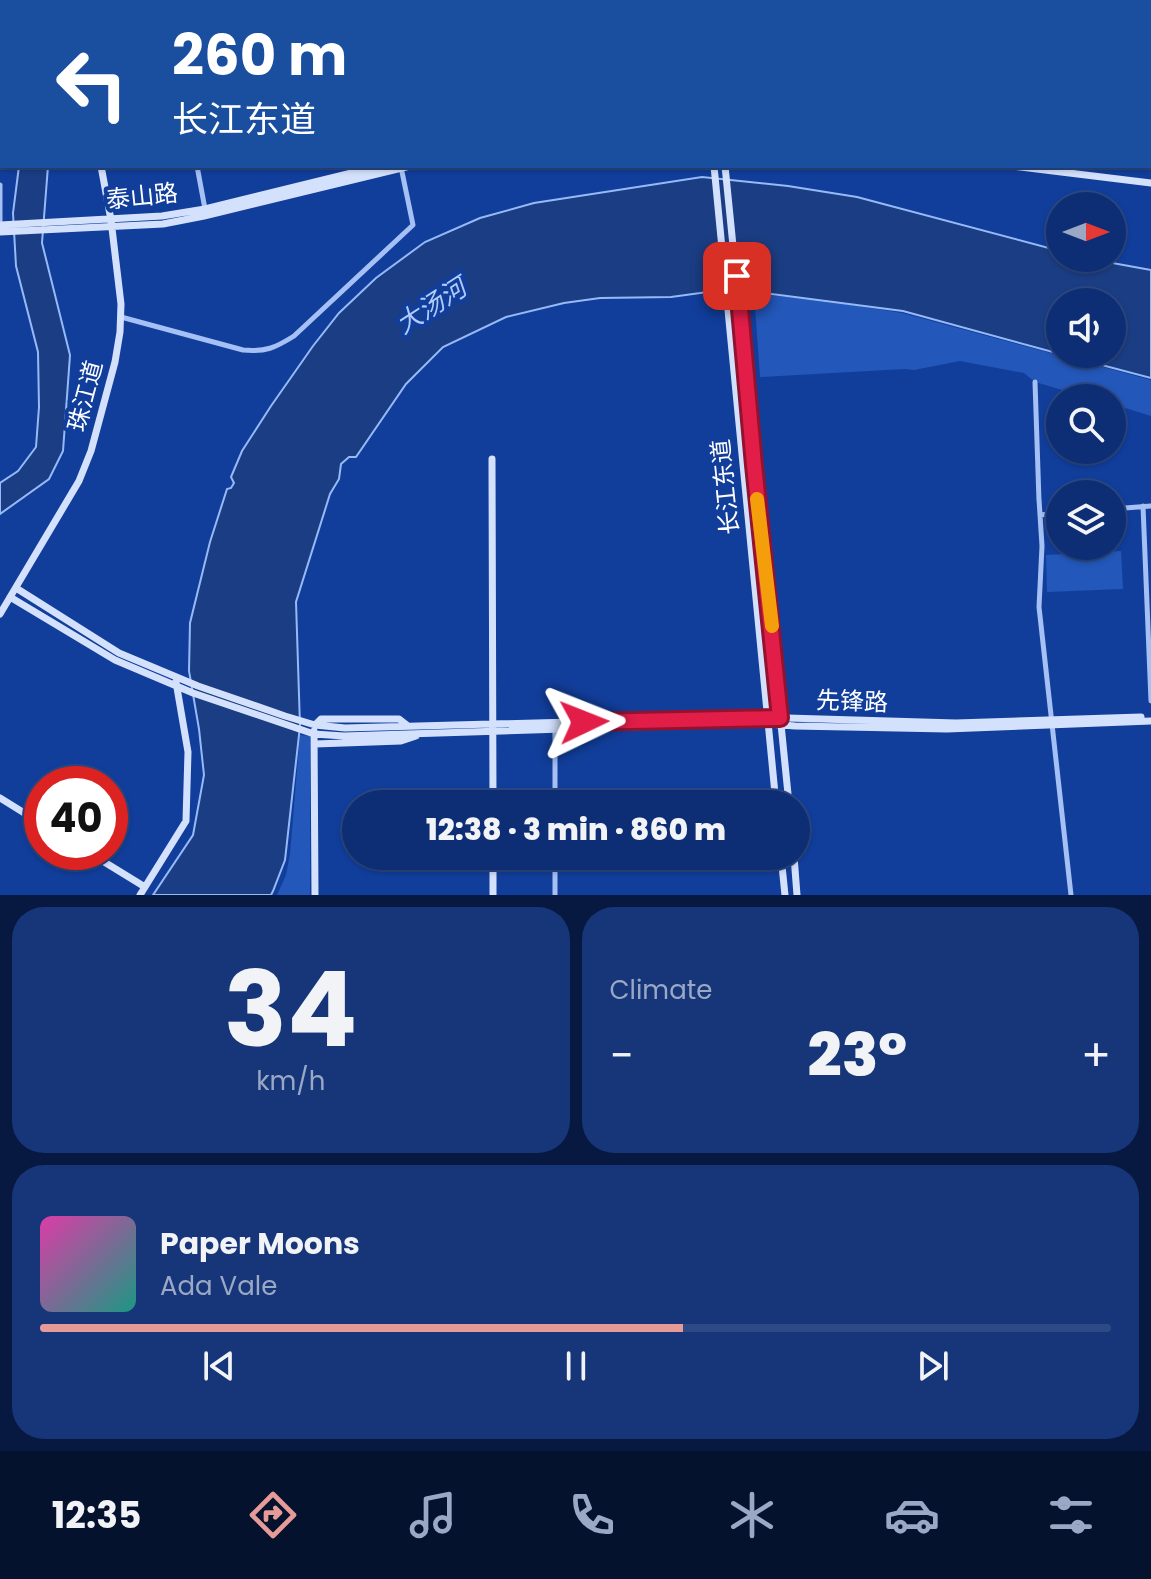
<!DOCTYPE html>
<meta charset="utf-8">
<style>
body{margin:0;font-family:Poppins,"Noto Sans SC",sans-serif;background:#163679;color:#f1f3f6;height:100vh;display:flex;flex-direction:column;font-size:30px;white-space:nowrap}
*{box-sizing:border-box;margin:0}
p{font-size:26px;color:#9aa8c5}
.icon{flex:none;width:44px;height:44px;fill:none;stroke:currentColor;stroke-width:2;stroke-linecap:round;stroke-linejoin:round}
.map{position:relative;height:895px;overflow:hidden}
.drawer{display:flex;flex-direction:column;gap:12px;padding:12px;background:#071940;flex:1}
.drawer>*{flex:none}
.top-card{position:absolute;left:0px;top:0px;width:1152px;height:168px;box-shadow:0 2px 6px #0004,0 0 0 2px #2d4a86;background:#1a4fa0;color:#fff;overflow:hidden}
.needle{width:52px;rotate:90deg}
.controls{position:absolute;left:1046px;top:192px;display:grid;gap:16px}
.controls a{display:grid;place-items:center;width:80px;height:80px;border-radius:50%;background:#0d2e74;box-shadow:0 2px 6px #0004,0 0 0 2px #2d4a86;font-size:40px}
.speed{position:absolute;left:24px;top:766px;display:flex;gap:16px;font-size:40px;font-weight:700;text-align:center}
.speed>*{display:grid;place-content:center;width:104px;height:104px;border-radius:50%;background:#0d2e74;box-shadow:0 2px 6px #0004,0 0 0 2px #2d4a86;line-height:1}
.speed .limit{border:12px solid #d22;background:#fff;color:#111}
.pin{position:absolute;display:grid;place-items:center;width:68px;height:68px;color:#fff;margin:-34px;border-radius:16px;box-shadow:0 4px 12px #0006}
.me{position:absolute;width:88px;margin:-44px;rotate:88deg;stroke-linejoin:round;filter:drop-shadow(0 0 6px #0008)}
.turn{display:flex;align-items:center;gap:28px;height:168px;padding:0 40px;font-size:36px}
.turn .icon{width:104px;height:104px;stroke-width:2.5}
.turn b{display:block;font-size:56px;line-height:68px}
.big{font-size:60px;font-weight:800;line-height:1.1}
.drawer .widget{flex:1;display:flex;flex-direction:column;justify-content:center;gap:12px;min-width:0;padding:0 28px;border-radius:32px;background:#163679}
.drawer .dial{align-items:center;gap:0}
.dial b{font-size:104px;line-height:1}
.song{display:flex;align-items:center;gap:24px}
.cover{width:96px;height:96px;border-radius:12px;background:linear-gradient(135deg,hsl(320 70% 55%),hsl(170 70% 35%))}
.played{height:8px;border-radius:4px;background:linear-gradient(90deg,#e69b98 60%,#2d4a86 60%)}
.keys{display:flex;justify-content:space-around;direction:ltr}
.heat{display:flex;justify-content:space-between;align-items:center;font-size:44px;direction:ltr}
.drawer .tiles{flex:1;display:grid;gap:12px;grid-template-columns:1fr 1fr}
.widget:last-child{grid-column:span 2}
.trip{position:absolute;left:342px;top:790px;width:468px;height:80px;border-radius:40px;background:#0d2e74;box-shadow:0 2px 6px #0004,0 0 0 2px #2d4a86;font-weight:800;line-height:80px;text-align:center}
.dock{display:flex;height:128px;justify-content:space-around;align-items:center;background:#05122e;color:#9aa8c5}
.dock .icon{width:56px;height:56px}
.dock .selected{color:#e69b98}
.dock b{font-size:36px;color:#f1f3f6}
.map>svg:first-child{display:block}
.green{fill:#2357b9}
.water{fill:#1b3d83;stroke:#96b9f8;stroke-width:2}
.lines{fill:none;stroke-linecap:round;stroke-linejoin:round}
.street{stroke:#a4c0f4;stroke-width:5}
.secondary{stroke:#d4e1fd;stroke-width:7}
.route-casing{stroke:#92132f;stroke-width:20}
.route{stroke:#e11d48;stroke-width:14}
.slow{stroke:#f59e0b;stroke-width:14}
.labels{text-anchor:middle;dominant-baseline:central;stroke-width:8;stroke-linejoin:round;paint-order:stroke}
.street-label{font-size:24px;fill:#fff;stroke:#113e9b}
.water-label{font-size:26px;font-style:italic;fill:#b1cbfb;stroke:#113e9b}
</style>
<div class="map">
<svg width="1151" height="895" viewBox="0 0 1151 895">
<rect width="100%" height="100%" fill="#113e9b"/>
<path class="green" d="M754,293L839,303L902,313L1151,380V416L1112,404V398H1090L1035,382L1024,373L960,361L914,370L904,369L760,377Z
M1121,551L1123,589L1047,592L1046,555Z
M300,735L310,736V895H277L286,875L290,854Z"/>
<path class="water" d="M19,166H48L42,243L70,355L63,451L49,479L0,514V483L18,471L36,447L39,407L38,352L16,266L13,213Z
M702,177L788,186L857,197L1060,251V258H1085L1151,270V378L1060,354H1112V302H1060V354L903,311L756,292L715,291L671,297L600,298L564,303L506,317L443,347L406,384L356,457H349L341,464L339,479L330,494L296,602L300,726L285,860L273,891L271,895H153L193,835L204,775L199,729L189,671L190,623L210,542L227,489L231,488L234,483L231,477L242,451L271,406L313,346L339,313L376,278L425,242L480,218L534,203Z"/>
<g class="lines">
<path class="street" d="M228,0V2
M375,0V2
M523,0V2
M197,166L205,209
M0,185V225
M121,317L243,350C266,352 275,348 294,336L413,225L401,167
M1035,382L1039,501
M1039,499L1042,546L1039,607L1071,895
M1143,506L1151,701
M1112,509L1151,506
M1040,515L1060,513
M555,728V804
M555,856V895"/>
<path class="secondary" d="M687,0L688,2
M697,0L698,2
M995,0L996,2
M133,2L134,0
M1133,2L1145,0
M714,166L776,804
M725,166L789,804
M1012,166L1151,183
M0,225L162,216L205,209L380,166
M0,232L163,224L204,216L410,166
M492,459L493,804
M16,588L119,653L198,686L285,716L315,725L345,728L755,717L956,723L1141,717
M10,597L115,660L193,693L314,734L344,736L755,723L795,726L947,729L1151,721
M0,614L79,481L91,451L115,362L120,332L121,304L111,220L101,166
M315,725L321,719H399L408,726
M314,731L315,895
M315,744L401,741L416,736
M0,798L42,824
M88,852L145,887
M781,856L785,895
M794,856L797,895
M140,895L186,821L188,752L176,682
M493,895V856"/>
</g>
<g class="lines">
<g class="route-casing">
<path id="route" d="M584,722L780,718L754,465L737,276"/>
</g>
<use href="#route" class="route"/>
<path class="slow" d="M757,499L772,626"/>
</g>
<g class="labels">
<g class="street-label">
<text transform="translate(142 196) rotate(-6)">泰山路</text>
<text transform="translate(85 396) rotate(-75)">珠江道</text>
<text transform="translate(725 487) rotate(-96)">长江东道</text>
<text transform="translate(852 701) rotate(2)">先锋路</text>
</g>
<g class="water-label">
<text transform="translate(431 306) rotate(-33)">大汤河</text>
</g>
</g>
</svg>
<div class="controls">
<a><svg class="needle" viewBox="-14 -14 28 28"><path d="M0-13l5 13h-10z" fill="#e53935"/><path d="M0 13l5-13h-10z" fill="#9aa8c5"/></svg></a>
<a><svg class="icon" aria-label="sound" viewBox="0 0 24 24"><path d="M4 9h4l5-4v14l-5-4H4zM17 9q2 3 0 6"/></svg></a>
<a><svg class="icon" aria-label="search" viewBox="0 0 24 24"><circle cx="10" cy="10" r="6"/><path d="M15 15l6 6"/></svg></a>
<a><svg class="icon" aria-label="layers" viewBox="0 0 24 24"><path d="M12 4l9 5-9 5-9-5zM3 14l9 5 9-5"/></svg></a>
</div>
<div class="speed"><div class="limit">40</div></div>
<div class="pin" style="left:737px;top:276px;background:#d93025"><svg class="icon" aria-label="arrive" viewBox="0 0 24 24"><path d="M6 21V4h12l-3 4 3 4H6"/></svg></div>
<svg class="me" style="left:584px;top:722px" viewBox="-20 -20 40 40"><path d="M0-17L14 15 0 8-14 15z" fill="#e11d48" stroke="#fff" stroke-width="4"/></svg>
<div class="trip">12:38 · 3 min · 860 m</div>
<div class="top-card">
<div class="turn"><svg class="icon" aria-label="left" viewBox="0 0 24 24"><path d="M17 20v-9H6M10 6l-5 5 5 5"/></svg><div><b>260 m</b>长江东道</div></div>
</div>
</div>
<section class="drawer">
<div class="tiles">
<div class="widget dial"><b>34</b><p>km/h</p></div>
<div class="widget"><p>Climate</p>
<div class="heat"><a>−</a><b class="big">23°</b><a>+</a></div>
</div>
<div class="widget">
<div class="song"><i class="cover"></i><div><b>Paper Moons</b><p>Ada Vale</p></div></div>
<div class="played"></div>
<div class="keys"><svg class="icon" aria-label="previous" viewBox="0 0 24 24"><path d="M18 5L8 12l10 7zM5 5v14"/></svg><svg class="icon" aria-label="pause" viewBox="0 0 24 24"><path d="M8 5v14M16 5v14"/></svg><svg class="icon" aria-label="next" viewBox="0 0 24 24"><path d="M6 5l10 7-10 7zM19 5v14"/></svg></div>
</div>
</div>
</section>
<nav class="dock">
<b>12:35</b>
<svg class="icon selected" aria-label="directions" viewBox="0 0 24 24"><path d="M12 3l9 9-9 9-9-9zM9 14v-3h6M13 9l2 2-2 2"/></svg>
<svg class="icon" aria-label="music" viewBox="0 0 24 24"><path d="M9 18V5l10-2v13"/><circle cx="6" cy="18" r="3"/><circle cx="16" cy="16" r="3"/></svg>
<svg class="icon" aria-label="phone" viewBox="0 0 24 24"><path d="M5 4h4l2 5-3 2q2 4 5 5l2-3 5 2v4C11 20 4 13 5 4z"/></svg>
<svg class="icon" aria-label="climate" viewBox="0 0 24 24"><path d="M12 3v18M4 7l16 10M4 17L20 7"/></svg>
<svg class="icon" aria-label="car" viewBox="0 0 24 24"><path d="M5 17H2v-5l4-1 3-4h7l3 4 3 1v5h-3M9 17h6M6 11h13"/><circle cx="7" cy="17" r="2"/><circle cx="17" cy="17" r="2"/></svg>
<svg class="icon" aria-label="filters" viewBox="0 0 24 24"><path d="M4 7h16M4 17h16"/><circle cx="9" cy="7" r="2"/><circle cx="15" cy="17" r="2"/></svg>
</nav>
